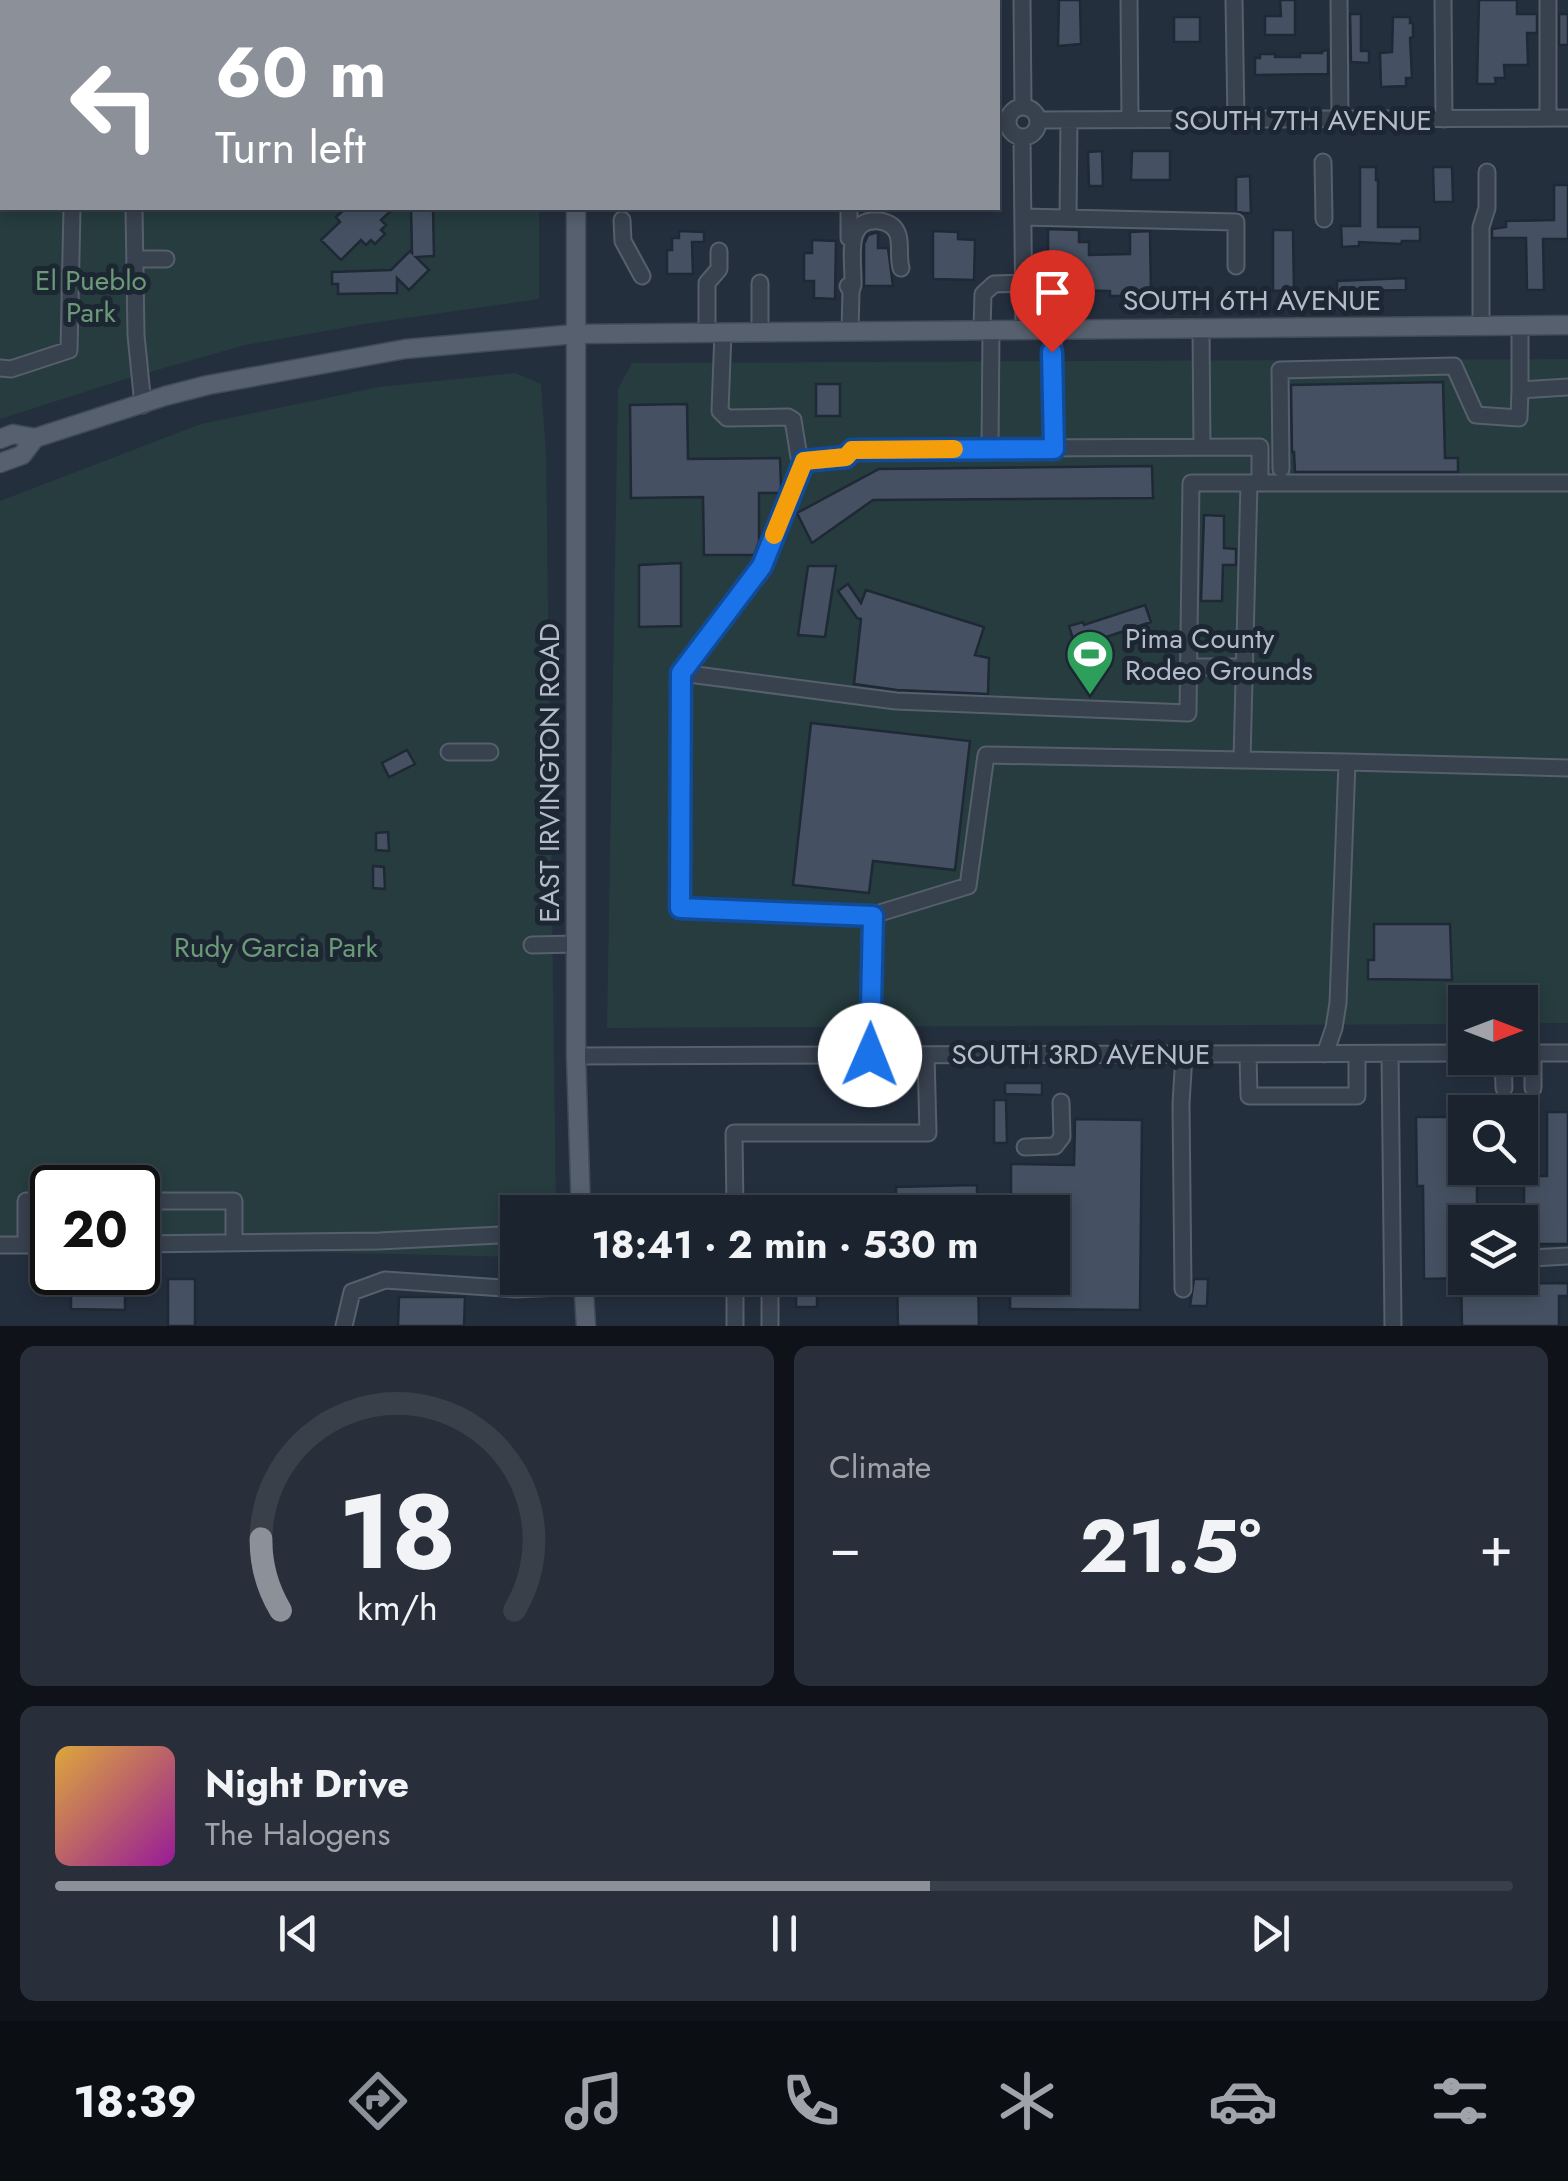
<!DOCTYPE html>
<meta charset="utf-8">
<style>
body{margin:0;font-family:Jost,sans-serif;background:#282f3a;color:#f1f3f6;height:100vh;display:flex;flex-direction:column;font-size:38px;white-space:nowrap}
*{box-sizing:border-box;margin:0}
p{font-size:32px;color:#a0a4aa}
.icon{flex:none;width:55px;height:55px;fill:none;stroke:currentColor;stroke-width:2;stroke-linecap:round;stroke-linejoin:round}
.map{position:relative;height:1326px;overflow:hidden}
.details{display:flex;flex-direction:column;gap:20px;padding:20px;background:#0f1319;flex:1}
.details>*{flex:none}
.banner{position:absolute;left:0px;top:0px;width:1000px;height:210px;box-shadow:0 5px 15px #0003,0 0 0 2px #39404a;background:#8c9099;color:#fff;overflow:hidden}
.needle{width:65px;rotate:90deg}
.buttons{position:absolute;left:1448px;top:985px;display:grid;gap:20px}
.buttons a{display:grid;place-items:center;width:90px;height:90px;border-radius:0px;background:#1b232e;box-shadow:0 5px 15px #0003,0 0 0 2px #39404a;font-size:50px}
.speed{position:absolute;left:30px;top:1165px;display:flex;gap:20px;font-size:50px;font-weight:700;text-align:center}
.speed>*{display:grid;place-content:center;width:130px;height:130px;border-radius:50%;background:#1b232e;box-shadow:0 5px 15px #0003,0 0 0 2px #39404a;line-height:1}
.speed .limit{border:5px solid #111;border-radius:15px;background:#fff;color:#111}
.pin{position:absolute;display:grid;place-items:center;width:85px;height:85px;color:#fff;margin:-102px -42px;border-radius:50% 50% 50% 0;rotate:-45deg;box-shadow:0 0 10px #0007}
.pin .icon{rotate:45deg}
.me{position:absolute;width:110px;margin:-55px;rotate:1deg;stroke-linejoin:round;filter:drop-shadow(0 0 8px #0008)}
.turn{display:flex;align-items:center;gap:35px;height:210px;padding:0 50px;font-size:45px}
.turn .icon{width:130px;height:130px;stroke-width:2.5}
.turn b{display:block;font-size:70px;line-height:85px}
.big{font-size:75px;font-weight:700;line-height:1.1}
.details .widget{flex:1;display:flex;flex-direction:column;justify-content:center;gap:15px;min-width:0;padding:0 35px;border-radius:15px;background:#282f3a}
.details .dial{align-items:center;gap:0}
.dial svg{height:260px;overflow:visible;fill:none;stroke:#39404a;stroke-width:7;stroke-linecap:round;text-anchor:middle}
.dial text{fill:#f1f3f6;stroke:none}
.song{display:flex;align-items:center;gap:30px}
.cover{width:120px;height:120px;border-radius:15px;background:linear-gradient(135deg,hsl(40 70% 55%),hsl(300 70% 35%))}
.played{height:10px;border-radius:5px;background:linear-gradient(90deg,#8c9099 60%,#39404a 60%)}
.keys{display:flex;justify-content:space-around;direction:ltr}
.heat{display:flex;justify-content:space-between;align-items:center;font-size:55px;direction:ltr}
.details .tiles{flex:1;display:grid;gap:20px;grid-template-columns:1fr 1fr}
.widget:last-child{grid-column:span 2}
.trip{position:absolute;left:500px;top:1195px;width:570px;height:100px;border-radius:0px;background:#1b232e;box-shadow:0 5px 15px #0003,0 0 0 2px #39404a;font-weight:700;line-height:100px;text-align:center}
.tab-bar{display:flex;height:160px;justify-content:space-around;align-items:center;background:#0b0e12;color:#a0a4aa}
.tab-bar .icon{width:70px;height:70px}
.tab-bar .active{color:#8c9099}
.tab-bar b{font-size:45px;color:#f1f3f6}
.map>svg:first-child{display:block}
.green{fill:#263c3f}
.building{fill:#455162;stroke:#1f2835;stroke-width:2.5}
.lines{fill:none;stroke-linecap:round;stroke-linejoin:round}
.minor-casing{stroke:#565f6c;stroke-width:19}
.major-casing{stroke:#414a57;stroke-width:21}
.minor{stroke:#38414e;stroke-width:15}
.major{stroke:#56606e;stroke-width:18}
.route-casing{stroke:#114b97;stroke-width:25}
.route{stroke:#1a73e8;stroke-width:18}
.slow{stroke:#f59e0b;stroke-width:18}
.labels{text-anchor:middle;dominant-baseline:central;stroke-width:10;stroke-linejoin:round;paint-order:stroke}
.street-label{font-size:28px;fill:#b4bcc9;stroke:#1d2633}
.park-label{font-size:28px;fill:#6b9a76;stroke:#1d2633}
.poi-label{font-size:28px;fill:#b4bcc9;stroke:#1d2633;text-anchor:start}
</style>
<div class="map">
<svg width="1568" height="1326" viewBox="0 0 1568 1326">
<rect width="100%" height="100%" fill="#242f3e"/>
<path class="green" d="M0,0H542V2H2V208H539V299L371,323L245,345L122,380L0,419Z
M1568,359V1023H1520V1002H1465V1024L607,1028L618,389L632,363Z
M515,373L541,384L546,453L556,1212H518L517,1257L138,1248V1188H52V1246L0,1245V501L201,424L379,387Z"/>
<path class="building" d="M1059,0H1080L1081,44L1058,46Z
M1280,0H1295V35H1265V16H1281Z
M1479,0H1517V14H1537V33H1527L1528,65H1504L1505,78H1495L1496,84H1477Z
M1350,14H1361V51H1369V63L1351,62Z
M1559,14H1568V45H1559Z
M1174,17H1200V42H1174Z
M1393,17H1410V23H1413V37L1410,38L1412,78H1406V86L1381,87L1380,53L1392,52Z
M1328,50V74L1255,75V58H1260V54H1275V57H1300V53H1322V51Z
M1102,151L1103,186H1089L1088,152Z
M1132,151H1170V180H1131Z
M1360,167H1376V180H1378V227H1420V241H1402L1401,244L1359,242V246L1342,247L1341,226H1360Z
M1433,167H1452L1453,202H1434Z
M1250,176L1251,213H1243L1236,211V177Z
M1554,185H1568V239H1543L1544,290H1527L1526,238H1492V229L1506,227V221L1554,220Z
M346,208H394L381,220L386,225L381,230L385,234L375,244L371,240L366,245L361,240L341,260L321,240L340,222L336,217Z
M411,208H433L434,256L416,257L429,270L409,290L397,278V293L338,294V284H332V272L391,270L410,251L412,253Z
M1048,229L1079,230V242H1089V255L1130,254V232L1150,231L1151,296H1110V291L1048,290Z
M1273,230H1293L1294,290L1273,291Z
M679,231L704,232V242H692L693,274H667V250H672V238H679Z
M933,231L958,232V239L975,240L974,280L933,279Z
M878,232V248H888L893,286H864V244L868,235Z
M812,240L836,241L835,299L814,298V281H804V253H812Z
M1406,278V290L1362,291V299H1337V281Z
M1443,382L1445,458H1458V472H1295L1294,452H1292L1291,385Z
M816,384H840V416H816Z
M687,404L688,459L780,458L781,487L779,493H759V542L754,555H704L703,497L631,498L630,405Z
M1152,466L1153,498L873,500L812,543L797,513L879,469Z
M1204,515L1224,516V548L1236,549V565H1223L1222,601H1201Z
M681,563V626L639,627V565Z
M808,566H836L825,637L798,635Z
M848,584L861,603L866,590L984,627L975,655L989,658L988,694L897,690L854,684L861,619L857,618L838,591Z
M1145,605L1151,622L1094,641L1096,650L1078,655L1069,626L1083,622L1084,625Z
M811,723L970,741L955,870L873,861L869,893L793,885Z
M407,750L415,764L389,777L382,763Z
M388,832L389,851L376,850V833Z
M373,866L384,867L385,889L373,888Z
M1374,924H1450L1452,980L1368,979V960H1374Z
M1005,1083H1042V1095L1005,1094Z
M994,1100H1006L1007,1143H994Z
M1547,1112H1568V1244H1524V1176H1547Z
M1416,1117H1465V1168H1486V1185H1477V1222H1465V1278H1478V1284L1568,1283V1296H1559V1326H1462L1461,1278L1424,1279L1423,1186H1417Z
M1075,1119L1142,1120L1140,1310L1010,1309V1278H1052V1212H1011V1164L1074,1165Z
M977,1185V1212H896V1187Z
M71,1272H125V1310L71,1309Z
M897,1278H978L979,1326H898Z
M168,1279H195V1326H168Z
M1194,1279H1208L1207,1306H1190Z
M796,1294H817V1307H796Z
M399,1297H465L464,1326H398Z"/>
<g class="lines">
<g class="minor-casing">
<path id="minor" d="M339,0L340,2
M706,0V2
M1022,0L1023,106
M1129,0L1130,120
M1234,0L1236,120
M1339,0L1340,119
M1443,0L1444,119
M1548,0V118
M808,2V0
M1008 122a15 15 0 1 1 30 0a15 15 0 1 1-30 0Z
M1038,120L1568,118
M1022,137L1024,329
M1323,162L1324,219
M0,201H2
M134,208L136,335L143,405
M1023,217L1236,222V266
M1068,217L1069,120
M622,220L623,241L642,276
M849,238V208
M135,259H166
M760,283V332
M848,286L851,291L850,332
M851,291L853,285C854,260 843,218 879,221C888,222 895,226 898,235C901,245 898,257 901,268
M1520,325V390L1568,387
M1481,326V227L1487,208V172
M1201,328L1202,447
M1053,329L1054,449
M982,330L983,294L994,284L1023,283
M991,330L990,448L1260,447V483
M723,332L720,411L727,418L788,417L793,420L799,457L803,461L846,457L852,450L990,448
M707,333V283L719,269V251
M0,368L11,369L69,350L72,208
M1281,469L1280,370L1454,366L1476,415L1519,418L1520,390
M1189,667H1244
M681,673L762,566L803,461
M449,752H490
M1347,762L1242,760L1249,483H1568
M873,915L968,886L986,755L1242,760
M532,945L576,944
M1520,1053H1568
M1533,1053V1088
M1248,1054L1249,1096H1357V1054
M1325,1054L1334,1028L1338,1003L1347,762L1568,768
M1390,1054L1393,1326
M870,1055L873,915L681,908L679,694L681,673L896,701L1188,713L1191,483H1249
M576,1056L1465,1053
M1503,1058L1504,1088
M1025,1147L1055,1146L1062,1137L1061,1102
M138,1201H234V1243
M735,1212L734,1133H928L926,1055
M138,1244L379,1241L518,1234
M0,1245H52
M26,1245V1201H52
M1531,1258L1568,1256
M735,1278V1326
M770,1278V1326
M1183,1289L1181,1104L1184,1054
M344,1326L352,1292L385,1280L516,1289L584,1286"/>
</g>
<g class="major-casing">
<path id="major" d="M575,0V2
M576,208V1056L581,1212
M0,439L13,434L35,438L165,396L208,385L405,349L576,334L1568,325
M0,463L22,455L35,438
M583,1278L586,1326"/>
</g>
<use href="#minor" class="minor"/>
<use href="#major" class="major"/>
</g>
<g class="lines">
<g class="route-casing">
<path id="route" d="M870,1055L873,916L680,908L681,673L762,566L804,461L846,457L852,450L1054,449L1052,352"/>
</g>
<use href="#route" class="route"/>
<path class="slow" d="M774,535L804,461L846,457L852,450L954,449"/>
</g>
<defs>
<g id="stadium-pin" transform="scale(2.5)"><path d="M0 17L-7.5 6A9.5 9.5 0 1 1 7.5 6Z" fill="#2e9e5b" stroke="#1d2633"/><path d="M0-5a6.5 5 0 1 0 0 10a6.5 5 0 1 0 0-10ZM-3.5-1.8h7v3.6h-7Z" fill="#fff"/></g>
</defs>
<g fill-rule="evenodd">
<use href="#stadium-pin" x="1090" y="654"/>
</g>
<g class="labels">
<g class="street-label">
<text x="1303" y="120">SOUTH 7TH AVENUE</text>
<text x="1252" y="300">SOUTH 6TH AVENUE</text>
<text transform="translate(549 773) rotate(-90)">EAST IRVINGTON ROAD</text>
<text x="1081" y="1054">SOUTH 3RD AVENUE</text>
</g>
<g class="park-label">
<text x="91" y="280">El Pueblo<tspan x="91" dy="32">Park</tspan></text>
<text x="276" y="947">Rudy Garcia Park</text>
</g>
<g class="poi-label">
<text x="1125" y="638">Pima County<tspan x="1125" dy="32">Rodeo Grounds</tspan></text>
</g>
</g>
</svg>
<div class="buttons">
<a><svg class="needle" viewBox="-14 -14 28 28"><path d="M0-13l5 13h-10z" fill="#e53935"/><path d="M0 13l5-13h-10z" fill="#a0a4aa"/></svg></a>
<a><svg class="icon" aria-label="search" viewBox="0 0 24 24"><circle cx="10" cy="10" r="6"/><path d="M15 15l6 6"/></svg></a>
<a><svg class="icon" aria-label="layers" viewBox="0 0 24 24"><path d="M12 4l9 5-9 5-9-5zM3 14l9 5 9-5"/></svg></a>
</div>
<div class="speed"><div class="limit">20</div></div>
<div class="pin" style="left:1052px;top:352px;background:#d93025"><svg class="icon" aria-label="arrive" viewBox="0 0 24 24"><path d="M6 21V4h12l-3 4 3 4H6"/></svg></div>
<svg class="me" style="left:870px;top:1055px" viewBox="-20 -20 40 40"><circle r="19" fill="#fff"/><path d="M0-13L10 11 0 6-10 11z" fill="#1a73e8"/></svg>
<div class="trip">18:41 · 2 min · 530 m</div>
<div class="banner">
<div class="turn"><svg class="icon" aria-label="left" viewBox="0 0 24 24"><path d="M17 20v-9H6M10 6l-5 5 5 5"/></svg><div><b>60 m</b>Turn left</div></div>
</div>
</div>
<section class="details">
<div class="tiles">
<div class="widget dial"><svg viewBox="0 0 100 80">
<path d="M14 69A42 42 0 1 1 86 69"/>
<path d="M14 69A42 42 0 0 1 8 47" stroke="#8c9099"/>
<text x="50" y="56" font-size="32" font-weight="700">18</text>
<text x="50" y="72" font-size="11">km/h</text>
</svg></div>
<div class="widget"><p>Climate</p>
<div class="heat"><a>−</a><b class="big">21.5°</b><a>+</a></div>
</div>
<div class="widget">
<div class="song"><i class="cover"></i><div><b>Night Drive</b><p>The Halogens</p></div></div>
<div class="played"></div>
<div class="keys"><svg class="icon" aria-label="previous" viewBox="0 0 24 24"><path d="M18 5L8 12l10 7zM5 5v14"/></svg><svg class="icon" aria-label="pause" viewBox="0 0 24 24"><path d="M8 5v14M16 5v14"/></svg><svg class="icon" aria-label="next" viewBox="0 0 24 24"><path d="M6 5l10 7-10 7zM19 5v14"/></svg></div>
</div>
</div>
</section>
<nav class="tab-bar">
<b>18:39</b>
<svg class="icon active" aria-label="directions" viewBox="0 0 24 24"><path d="M12 3l9 9-9 9-9-9zM9 14v-3h6M13 9l2 2-2 2"/></svg>
<svg class="icon" aria-label="music" viewBox="0 0 24 24"><path d="M9 18V5l10-2v13"/><circle cx="6" cy="18" r="3"/><circle cx="16" cy="16" r="3"/></svg>
<svg class="icon" aria-label="phone" viewBox="0 0 24 24"><path d="M5 4h4l2 5-3 2q2 4 5 5l2-3 5 2v4C11 20 4 13 5 4z"/></svg>
<svg class="icon" aria-label="climate" viewBox="0 0 24 24"><path d="M12 3v18M4 7l16 10M4 17L20 7"/></svg>
<svg class="icon" aria-label="car" viewBox="0 0 24 24"><path d="M5 17H2v-5l4-1 3-4h7l3 4 3 1v5h-3M9 17h6M6 11h13"/><circle cx="7" cy="17" r="2"/><circle cx="17" cy="17" r="2"/></svg>
<svg class="icon" aria-label="filters" viewBox="0 0 24 24"><path d="M4 7h16M4 17h16"/><circle cx="9" cy="7" r="2"/><circle cx="15" cy="17" r="2"/></svg>
</nav>
